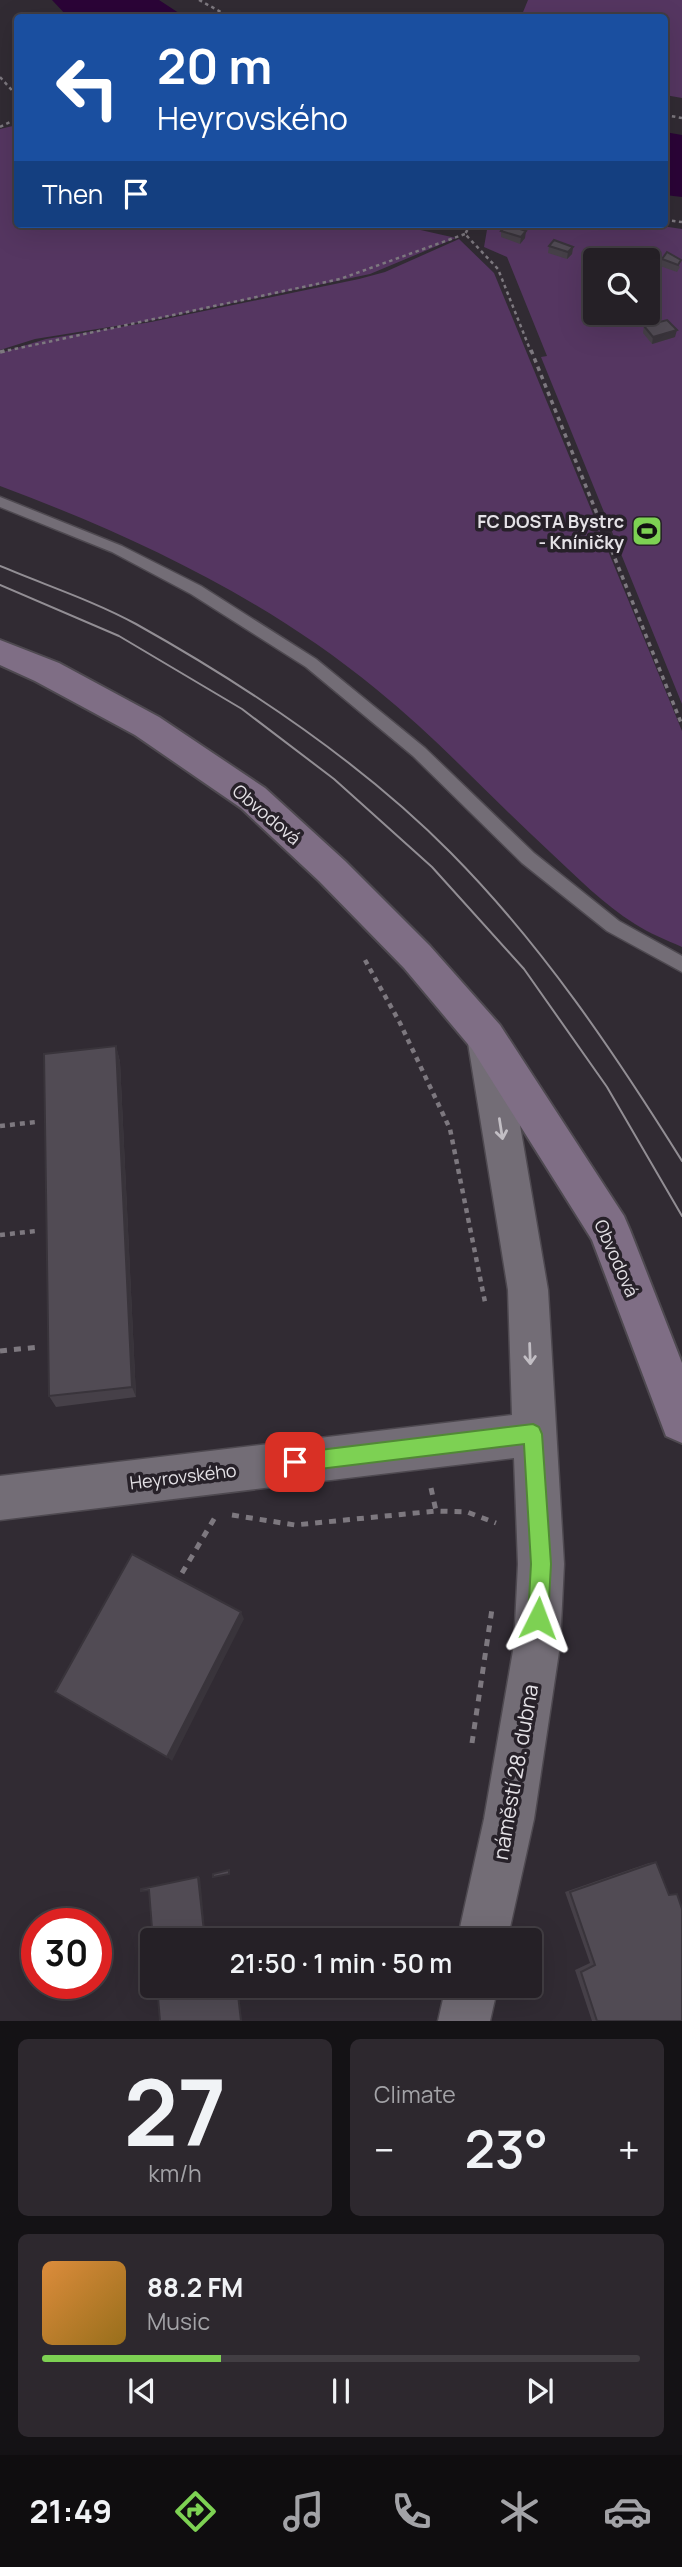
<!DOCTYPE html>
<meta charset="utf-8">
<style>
body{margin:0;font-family:Manrope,sans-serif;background:#2d282e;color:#f1f3f6;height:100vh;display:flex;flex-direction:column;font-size:26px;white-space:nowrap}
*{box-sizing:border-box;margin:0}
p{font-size:23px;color:#a3a3a7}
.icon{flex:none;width:38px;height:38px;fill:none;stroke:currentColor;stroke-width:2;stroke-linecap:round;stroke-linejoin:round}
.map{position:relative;height:2021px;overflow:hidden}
.panel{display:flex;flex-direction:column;gap:18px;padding:18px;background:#141215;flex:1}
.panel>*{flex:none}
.banner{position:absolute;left:14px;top:14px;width:654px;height:214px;border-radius:7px;box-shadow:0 7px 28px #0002,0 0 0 2px #423e43;background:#1a4fa0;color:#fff;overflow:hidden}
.buttons{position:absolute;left:583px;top:248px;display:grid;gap:14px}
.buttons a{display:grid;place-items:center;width:77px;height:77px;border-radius:7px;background:#252026;box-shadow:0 7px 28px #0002,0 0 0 2px #423e43;font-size:35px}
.speed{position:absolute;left:21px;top:1908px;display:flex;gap:14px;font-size:35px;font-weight:700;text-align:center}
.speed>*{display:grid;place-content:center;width:91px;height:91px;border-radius:50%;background:#252026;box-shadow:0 7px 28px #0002,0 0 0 2px #423e43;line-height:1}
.speed .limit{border:10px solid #d22;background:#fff;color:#111}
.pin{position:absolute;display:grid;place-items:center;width:60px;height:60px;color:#fff;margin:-30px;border-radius:14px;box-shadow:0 4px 10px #0006}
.me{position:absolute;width:77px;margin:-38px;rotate:3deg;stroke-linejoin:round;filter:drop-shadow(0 0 5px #0008)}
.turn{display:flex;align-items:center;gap:24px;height:147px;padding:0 28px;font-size:32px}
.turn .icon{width:91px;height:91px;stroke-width:2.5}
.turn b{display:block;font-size:49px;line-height:60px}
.then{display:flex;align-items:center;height:66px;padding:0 28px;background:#0003;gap:14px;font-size:26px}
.big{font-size:52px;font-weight:600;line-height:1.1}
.panel .tile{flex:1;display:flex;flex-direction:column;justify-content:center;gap:10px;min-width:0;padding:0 24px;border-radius:10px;background:#2d282e}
.panel .dial{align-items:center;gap:0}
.dial b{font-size:91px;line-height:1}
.song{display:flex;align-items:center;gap:21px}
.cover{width:84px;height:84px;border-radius:10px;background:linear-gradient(135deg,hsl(30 70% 55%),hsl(40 70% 35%))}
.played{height:7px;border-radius:4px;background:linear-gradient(90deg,#7dd153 30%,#423e43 30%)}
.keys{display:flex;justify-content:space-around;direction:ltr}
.heat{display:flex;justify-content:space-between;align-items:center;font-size:38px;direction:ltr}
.panel .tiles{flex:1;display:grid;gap:18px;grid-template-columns:1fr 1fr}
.tile:last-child{grid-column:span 2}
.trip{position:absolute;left:140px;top:1928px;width:402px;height:70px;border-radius:7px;background:#252026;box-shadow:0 7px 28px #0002,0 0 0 2px #423e43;font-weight:600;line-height:70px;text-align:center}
.tab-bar{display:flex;height:112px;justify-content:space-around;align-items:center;background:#0f0d0f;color:#a3a3a7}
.tab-bar .icon{width:49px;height:49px}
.tab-bar .on{color:#7dd153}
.tab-bar b{font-size:32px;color:#f1f3f6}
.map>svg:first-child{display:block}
.green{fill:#553661;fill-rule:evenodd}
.water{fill:#2b0437}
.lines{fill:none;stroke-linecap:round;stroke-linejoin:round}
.service-casing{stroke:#4e4950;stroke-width:3}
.minor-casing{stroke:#4e4950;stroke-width:3}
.secondary-casing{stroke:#4e4950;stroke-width:4}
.path-far3{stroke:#7d787f;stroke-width:2.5;stroke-dasharray:3.5 3.5;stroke-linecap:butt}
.path-far2{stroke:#7d787f;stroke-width:3.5;stroke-dasharray:4.5 4.5;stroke-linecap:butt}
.path-far1{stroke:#7d787f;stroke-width:4.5;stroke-dasharray:5 5;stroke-linecap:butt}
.path{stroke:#7d787f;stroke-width:5;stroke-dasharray:7 7;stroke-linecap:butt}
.service{fill:#736d76;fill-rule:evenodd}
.minor{fill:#736d76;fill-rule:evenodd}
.secondary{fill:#7f6e85;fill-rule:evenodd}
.tram{stroke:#928e94;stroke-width:2}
.wall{fill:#464048}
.shaded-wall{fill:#39343b}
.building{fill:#514b54;stroke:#39343b;stroke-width:2}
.oneway{stroke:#c2bec4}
.route{fill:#7dd153;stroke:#518836;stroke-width:2}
.labels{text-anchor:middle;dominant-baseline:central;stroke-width:7;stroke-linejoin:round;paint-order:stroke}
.poi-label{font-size:18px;font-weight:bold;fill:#e4e1e6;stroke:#272129;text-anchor:end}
.street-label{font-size:18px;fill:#e4e1e6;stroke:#272129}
.near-street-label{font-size:21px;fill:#e4e1e6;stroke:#272129}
</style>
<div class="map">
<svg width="682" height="2021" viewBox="0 0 682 2021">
<rect width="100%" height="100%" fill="#312b33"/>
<path class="green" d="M528,0H682V98L665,95V18L521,17Z
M17,125L18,224H394L456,238L370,274L147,321L35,339L0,350V129Z
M488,224H648L682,229V704L541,357L547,356L507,257L484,247ZM595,261H648V313H595Z
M459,239L494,273L682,731V947C666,940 649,933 635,924C603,904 577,877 550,852C491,798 438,739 376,689C265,598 134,536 0,486V353L46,339L151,322L359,279L385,272Z"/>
<path class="water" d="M52,0H159L185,17H68Z
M665,132L682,135V197L665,195Z"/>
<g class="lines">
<g class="service-casing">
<path id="service" d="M0,497L122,546L201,586L316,659L425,748L534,853L619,921L682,956V972L607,931L522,863L413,756L306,667L191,594L112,552L0,507Z"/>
</g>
<g class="minor-casing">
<path id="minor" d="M486,1021L499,1026L505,1037L548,1290L564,1564L560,1645L534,1819L507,1941H457L484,1819L514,1645L518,1564L514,1458L0,1520V1476L512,1415L508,1290L467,1037L473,1026Z
M446,1986H498L490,2021H438Z"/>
</g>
<g class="secondary-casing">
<path id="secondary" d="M0,640L59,663L159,717L265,788L345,861L430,946L500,1025L624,1216L630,1230L682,1363V1443L666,1436L592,1240L472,1049L404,968L319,881L241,808L135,735L35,681L0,665Z"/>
</g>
<path class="path-far3" d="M199,0L232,18
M0,77L18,97
M665,115L682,118
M0,127L18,118
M665,220L682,222
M471,224L465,234L498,269L531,352
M1,352L340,279L465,234"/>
<path class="path-far2" d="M531,350L682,725
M0,352L9,350"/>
<path class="path-far1" d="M365,960L400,1023L450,1129L485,1302
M0,1126L36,1122
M0,1235L36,1231"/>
<path class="path" d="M0,1351L39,1347
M431,1488L436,1511
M232,1515L295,1525L436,1511L467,1512L496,1523
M182,1573L217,1514
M472,1743L492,1609"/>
<use href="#service" class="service"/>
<use href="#minor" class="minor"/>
<use href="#secondary" class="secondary"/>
<path class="tram" d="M0,566C45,585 94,601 136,624C245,685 363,764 451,853C542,945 614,1052 682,1161
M0,585L119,636L242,709L334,779L432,867L524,969L607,1087L682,1216"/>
</g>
<path class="wall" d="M501,231L525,238L520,244L501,237Z
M549,246L573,247L572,254L567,259L548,253Z
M667,252L680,267L677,272L660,266L662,259Z
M644,326L675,337L652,344L643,333Z
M116,1046L120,1062L136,1397L56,1407L49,1396Z
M656,1862L669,1894H677L682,2021H592L575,1970L590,1963L565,1892L649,1863Z"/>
<path class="shaded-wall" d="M526,231L525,238L520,244L521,237Z
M573,247L572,254L567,259L568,252Z
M677,330L675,337L652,344L653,337Z
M116,1046L120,1062L136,1397L132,1387Z
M241,1612L244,1619L172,1761L167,1757Z
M198,1877H200L206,1941H205Z
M237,1986H238L242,2021H241Z"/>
<path class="building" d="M361,16H376V18H361Z
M507,225L526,231L521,237L501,231Z
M554,240L573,247L568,252L549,246Z
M667,252L681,260L678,265L662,259Z
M667,320L677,330L653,337L644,326Z
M116,1046L132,1387L49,1396L44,1054Z
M132,1554L241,1612L167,1757L55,1692Z
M656,1862L669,1895L677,1894L682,1909V2021H597L581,1972L595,1965L570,1892Z
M229,1870V1874L213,1877V1874Z
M198,1877L205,1941H153L149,1890L141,1891V1889Z
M157,1986H237L241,2021H160Z"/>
<defs><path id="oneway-shaft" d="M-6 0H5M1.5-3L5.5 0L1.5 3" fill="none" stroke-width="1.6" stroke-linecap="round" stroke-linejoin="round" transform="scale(1.75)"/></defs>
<g class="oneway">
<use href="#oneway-shaft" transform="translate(501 1129) rotate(81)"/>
<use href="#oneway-shaft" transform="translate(530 1354) rotate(88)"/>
</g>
<path class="route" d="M533,1424L539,1427L542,1434L551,1564L548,1618L545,1625L538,1628L531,1625L528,1618L531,1564L524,1444L295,1472L288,1469L285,1462L288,1456L295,1453Z"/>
<defs>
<g id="stadium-square" transform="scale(1.575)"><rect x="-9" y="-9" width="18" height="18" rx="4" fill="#7dd153" stroke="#272129"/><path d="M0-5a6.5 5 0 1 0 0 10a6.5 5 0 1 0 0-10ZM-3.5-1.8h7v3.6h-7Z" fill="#111"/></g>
</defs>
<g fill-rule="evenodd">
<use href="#stadium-square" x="647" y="531"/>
</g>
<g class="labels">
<g class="poi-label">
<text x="624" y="521">FC DOSTA Bystrc<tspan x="624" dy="21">- Kníničky</tspan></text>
</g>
<g class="street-label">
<text transform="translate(267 814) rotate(40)">Obvodová</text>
<text transform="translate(617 1258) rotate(66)">Obvodová</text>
<text transform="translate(183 1476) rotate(-7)">Heyrovského</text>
</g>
<g class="near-street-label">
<text transform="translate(515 1772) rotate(-80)">náměstí 28. dubna</text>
</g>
</g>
</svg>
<div class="buttons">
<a><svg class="icon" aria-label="search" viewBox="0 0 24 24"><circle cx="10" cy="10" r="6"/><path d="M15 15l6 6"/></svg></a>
</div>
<div class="speed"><div class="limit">30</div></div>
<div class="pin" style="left:295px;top:1462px;background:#d93025"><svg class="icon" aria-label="arrive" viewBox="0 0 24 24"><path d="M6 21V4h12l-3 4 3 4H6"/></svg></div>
<svg class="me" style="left:538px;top:1618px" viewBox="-20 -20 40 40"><path d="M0-17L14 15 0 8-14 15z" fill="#7dd153" stroke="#fff" stroke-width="4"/></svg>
<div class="trip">21:50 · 1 min · 50 m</div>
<div class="banner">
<div class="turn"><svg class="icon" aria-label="left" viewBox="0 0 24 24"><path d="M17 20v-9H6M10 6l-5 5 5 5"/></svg><div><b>20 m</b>Heyrovského</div></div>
<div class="then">Then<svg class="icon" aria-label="arrive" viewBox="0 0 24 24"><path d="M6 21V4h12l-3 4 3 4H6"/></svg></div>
</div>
</div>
<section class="panel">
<div class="tiles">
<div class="tile dial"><b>27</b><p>km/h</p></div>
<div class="tile"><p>Climate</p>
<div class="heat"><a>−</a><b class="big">23°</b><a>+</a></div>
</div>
<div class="tile">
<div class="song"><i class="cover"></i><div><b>88.2 FM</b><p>Music</p></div></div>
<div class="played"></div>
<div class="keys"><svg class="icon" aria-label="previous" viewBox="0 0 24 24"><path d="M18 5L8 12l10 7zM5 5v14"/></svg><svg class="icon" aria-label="pause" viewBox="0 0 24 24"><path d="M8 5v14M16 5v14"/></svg><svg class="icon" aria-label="next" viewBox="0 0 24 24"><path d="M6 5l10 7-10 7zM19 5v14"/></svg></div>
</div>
</div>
</section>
<nav class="tab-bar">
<b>21:49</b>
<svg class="icon on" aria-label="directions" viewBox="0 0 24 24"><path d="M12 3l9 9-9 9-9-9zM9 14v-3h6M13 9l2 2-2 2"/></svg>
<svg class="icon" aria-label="music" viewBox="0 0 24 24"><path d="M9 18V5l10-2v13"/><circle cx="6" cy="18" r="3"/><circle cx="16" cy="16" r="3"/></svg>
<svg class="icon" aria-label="phone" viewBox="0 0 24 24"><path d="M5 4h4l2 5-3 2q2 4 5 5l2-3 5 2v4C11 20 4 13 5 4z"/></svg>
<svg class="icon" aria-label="climate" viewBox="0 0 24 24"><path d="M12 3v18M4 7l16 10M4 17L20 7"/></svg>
<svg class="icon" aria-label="car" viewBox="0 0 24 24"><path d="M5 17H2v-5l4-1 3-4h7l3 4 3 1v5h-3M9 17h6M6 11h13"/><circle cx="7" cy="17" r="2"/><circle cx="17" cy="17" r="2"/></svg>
</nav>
